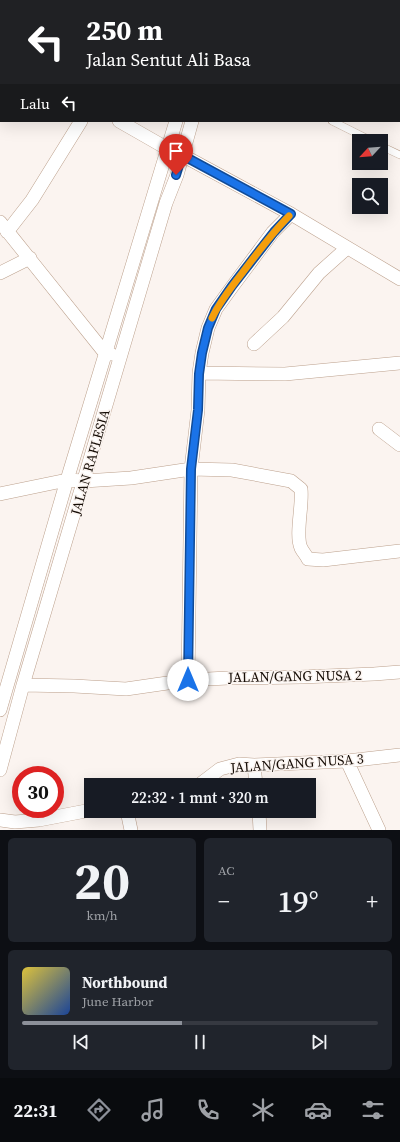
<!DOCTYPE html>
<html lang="id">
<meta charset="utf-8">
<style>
body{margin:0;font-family:"Source Serif 4",serif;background:#20242c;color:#f1f3f6;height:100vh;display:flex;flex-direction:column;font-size:15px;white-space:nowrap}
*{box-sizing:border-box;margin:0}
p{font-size:13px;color:#9ea1a6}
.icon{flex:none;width:22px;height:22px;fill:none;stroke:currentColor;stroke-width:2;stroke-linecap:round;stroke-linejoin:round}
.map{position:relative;height:830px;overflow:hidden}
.details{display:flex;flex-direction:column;gap:8px;padding:8px;background:#0d0f14;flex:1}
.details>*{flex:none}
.guide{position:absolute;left:0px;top:0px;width:400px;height:122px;box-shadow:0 4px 16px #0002;background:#202124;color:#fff;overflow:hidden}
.needle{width:26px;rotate:244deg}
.tools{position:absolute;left:352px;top:134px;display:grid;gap:8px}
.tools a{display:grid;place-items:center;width:36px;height:36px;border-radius:0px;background:#171b24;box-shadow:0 4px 16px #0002;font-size:20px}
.speed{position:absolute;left:12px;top:766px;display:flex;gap:8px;font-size:20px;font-weight:700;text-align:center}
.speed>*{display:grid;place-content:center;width:52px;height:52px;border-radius:50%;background:#171b24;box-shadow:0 4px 16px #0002;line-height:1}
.speed .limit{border:6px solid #d22;background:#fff;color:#111}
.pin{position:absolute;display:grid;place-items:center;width:34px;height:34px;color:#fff;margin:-41px -17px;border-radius:50% 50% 50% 0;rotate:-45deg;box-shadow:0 0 4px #0007}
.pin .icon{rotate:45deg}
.me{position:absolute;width:44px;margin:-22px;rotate:0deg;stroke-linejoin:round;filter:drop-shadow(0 0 3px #0008)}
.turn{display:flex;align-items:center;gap:14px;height:84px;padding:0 20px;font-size:18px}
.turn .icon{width:52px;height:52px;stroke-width:2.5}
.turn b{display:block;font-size:28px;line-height:34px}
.then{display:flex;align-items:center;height:38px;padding:0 20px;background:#0003;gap:8px;font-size:15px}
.big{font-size:30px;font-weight:600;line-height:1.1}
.details .widget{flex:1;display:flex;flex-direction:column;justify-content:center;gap:6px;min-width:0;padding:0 14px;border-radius:6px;background:#20242c}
.details .dial{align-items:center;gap:0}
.dial b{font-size:52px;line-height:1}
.song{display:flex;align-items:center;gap:12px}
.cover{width:48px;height:48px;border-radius:6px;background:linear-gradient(135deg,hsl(50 70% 55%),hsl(220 70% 35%))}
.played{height:4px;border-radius:2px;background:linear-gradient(90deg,#8c9099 45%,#363941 45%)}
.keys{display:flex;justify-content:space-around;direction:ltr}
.heat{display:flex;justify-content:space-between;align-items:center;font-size:22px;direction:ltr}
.details .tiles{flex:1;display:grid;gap:8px;grid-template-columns:1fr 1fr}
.widget:last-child{grid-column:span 2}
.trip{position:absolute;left:84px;top:778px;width:232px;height:40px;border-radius:0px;background:#171b24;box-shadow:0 4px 16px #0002;font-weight:600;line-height:40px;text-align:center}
.tabs{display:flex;height:64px;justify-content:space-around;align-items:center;background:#090b0e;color:#9ea1a6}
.tabs .icon{width:28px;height:28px}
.tabs .selected{color:#8c9099}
.tabs b{font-size:18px;color:#f1f3f6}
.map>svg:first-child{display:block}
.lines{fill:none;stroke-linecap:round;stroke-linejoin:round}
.lane-casing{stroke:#bca08c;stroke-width:8}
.street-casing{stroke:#bca08c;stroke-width:14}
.lane{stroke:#fff;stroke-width:7}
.street{stroke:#fff;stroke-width:13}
.route-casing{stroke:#114b97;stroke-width:10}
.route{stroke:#1a73e8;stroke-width:7}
.slow{stroke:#f59e0b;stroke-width:7}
.labels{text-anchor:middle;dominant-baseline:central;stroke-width:3;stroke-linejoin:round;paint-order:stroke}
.street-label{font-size:14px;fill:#150c05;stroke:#fbf4f0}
</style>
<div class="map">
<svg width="400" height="830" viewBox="0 0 400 830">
<rect width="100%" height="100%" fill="#fbf4f0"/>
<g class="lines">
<g class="lane-casing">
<path id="lane" d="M332,121L372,141
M381,146L400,155"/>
</g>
<g class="street-casing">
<path id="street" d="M312,0L314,1
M209,1L210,0
M228,1V0
M399,41L400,42
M0,58L1,59
M119,121L168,149L182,155L291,214L400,279
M0,222L105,353L111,354
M7,232L32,200L81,121
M0,273L30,258
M254,344L283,317L319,273L347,248
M199,373L285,374L400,363
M379,429L400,445
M0,494L67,480L84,481L131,478L191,469L232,470L291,481L301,489C303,505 295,535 301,548C303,552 306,555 308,559L323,560L400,551
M188,680L191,469L198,410L199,373L202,353L208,328L216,309L232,287L273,232L291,214
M23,685L74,686L126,689L188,680L228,678L301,677L374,674L400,672
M0,710L67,480L176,121
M347,761L379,830
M254,765L256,785
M0,770L23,685L166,203L177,175L192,121
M199,785L220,769L239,764L254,765L347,761L400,755
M127,811L131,830
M259,811L260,830
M0,820L15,822L39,820L91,810"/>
</g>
<use href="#lane" class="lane"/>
<use href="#street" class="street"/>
</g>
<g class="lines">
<g class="route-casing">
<path id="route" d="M176,175L182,155L291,214L274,232L232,286L216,309L208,328L202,353L199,374L198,410L191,469L188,680"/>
</g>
<use href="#route" class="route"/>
<path class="slow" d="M212,318C220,301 232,286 243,272C258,252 272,233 289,216"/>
</g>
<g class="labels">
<g class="street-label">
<text transform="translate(90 462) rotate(-74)">JALAN RAFLESIA</text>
<text transform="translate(295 676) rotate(-1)">JALAN/GANG NUSA 2</text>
<text transform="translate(297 763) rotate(-4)">JALAN/GANG NUSA 3</text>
</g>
</g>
</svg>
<div class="tools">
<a><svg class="needle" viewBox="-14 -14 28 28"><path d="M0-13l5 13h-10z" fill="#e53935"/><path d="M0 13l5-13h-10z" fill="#9ea1a6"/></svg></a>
<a><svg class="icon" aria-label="search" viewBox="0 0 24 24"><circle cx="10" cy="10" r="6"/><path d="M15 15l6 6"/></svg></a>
</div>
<div class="speed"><div class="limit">30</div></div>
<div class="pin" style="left:176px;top:175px;background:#d93025"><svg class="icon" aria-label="arrive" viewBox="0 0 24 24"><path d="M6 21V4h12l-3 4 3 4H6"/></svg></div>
<svg class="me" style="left:188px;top:680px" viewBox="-20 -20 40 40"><circle r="19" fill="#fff"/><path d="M0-13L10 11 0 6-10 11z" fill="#1a73e8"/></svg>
<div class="trip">22:32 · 1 mnt · 320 m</div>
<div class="guide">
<div class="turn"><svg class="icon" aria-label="left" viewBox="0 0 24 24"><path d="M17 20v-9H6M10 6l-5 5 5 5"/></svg><div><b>250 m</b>Jalan Sentut Ali Basa</div></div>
<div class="then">Lalu<svg class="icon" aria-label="left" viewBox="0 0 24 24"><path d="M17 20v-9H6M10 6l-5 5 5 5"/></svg></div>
</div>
</div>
<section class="details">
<div class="tiles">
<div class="widget dial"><b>20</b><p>km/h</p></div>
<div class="widget"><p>AC</p>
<div class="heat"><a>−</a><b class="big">19°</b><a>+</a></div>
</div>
<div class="widget">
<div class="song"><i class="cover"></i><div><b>Northbound</b><p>June Harbor</p></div></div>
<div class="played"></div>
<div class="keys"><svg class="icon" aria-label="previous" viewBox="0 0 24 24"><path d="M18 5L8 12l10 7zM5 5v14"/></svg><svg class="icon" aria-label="pause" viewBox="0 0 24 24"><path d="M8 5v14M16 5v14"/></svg><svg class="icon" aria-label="next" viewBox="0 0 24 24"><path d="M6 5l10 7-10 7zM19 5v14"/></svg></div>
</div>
</div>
</section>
<nav class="tabs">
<b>22:31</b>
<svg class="icon selected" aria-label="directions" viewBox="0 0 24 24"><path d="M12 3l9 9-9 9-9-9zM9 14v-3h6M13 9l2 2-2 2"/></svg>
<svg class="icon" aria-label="music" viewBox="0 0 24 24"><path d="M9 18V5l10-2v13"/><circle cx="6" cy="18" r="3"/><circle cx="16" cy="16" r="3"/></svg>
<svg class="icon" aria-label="phone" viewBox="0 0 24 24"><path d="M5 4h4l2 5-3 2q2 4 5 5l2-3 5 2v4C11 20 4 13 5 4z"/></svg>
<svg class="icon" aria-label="climate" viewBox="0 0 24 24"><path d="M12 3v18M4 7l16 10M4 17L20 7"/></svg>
<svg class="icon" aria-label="car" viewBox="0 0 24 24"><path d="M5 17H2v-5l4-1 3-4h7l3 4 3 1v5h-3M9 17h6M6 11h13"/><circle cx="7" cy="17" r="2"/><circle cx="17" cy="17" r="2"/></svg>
<svg class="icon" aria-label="filters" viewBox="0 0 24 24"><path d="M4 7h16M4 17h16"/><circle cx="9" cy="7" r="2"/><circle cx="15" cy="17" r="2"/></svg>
</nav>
